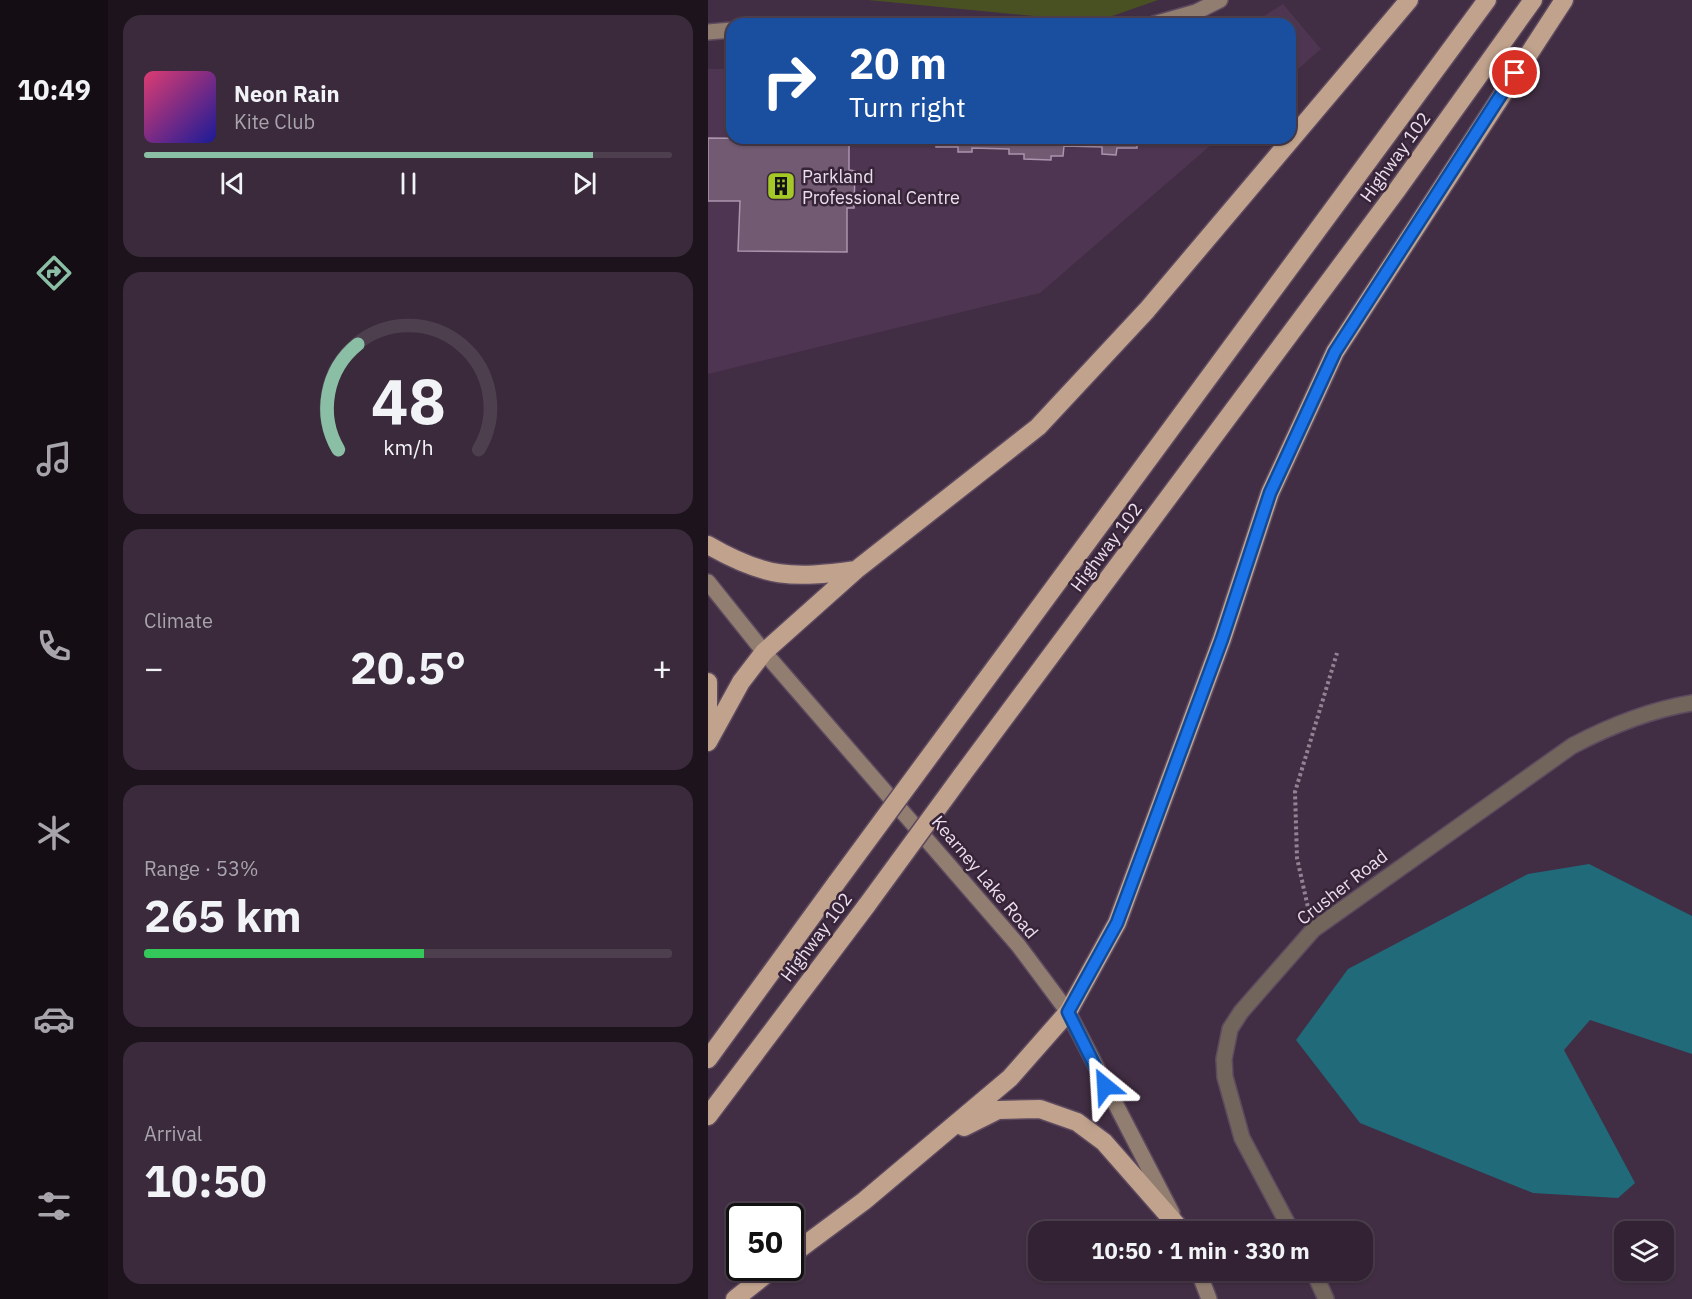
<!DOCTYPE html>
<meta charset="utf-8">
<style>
body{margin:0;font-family:"IBM Plex Sans",sans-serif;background:#3a2a3b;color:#f1f3f6;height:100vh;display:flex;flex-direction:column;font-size:22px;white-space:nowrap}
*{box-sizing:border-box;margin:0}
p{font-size:20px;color:#a8a4ac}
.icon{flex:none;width:33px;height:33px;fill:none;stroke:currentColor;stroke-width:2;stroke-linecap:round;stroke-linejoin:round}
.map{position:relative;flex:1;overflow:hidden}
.details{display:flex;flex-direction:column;gap:15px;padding:15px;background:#1c131c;width:600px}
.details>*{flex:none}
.guide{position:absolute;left:18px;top:18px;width:570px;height:126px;border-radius:18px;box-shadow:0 2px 4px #0004,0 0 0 2px #4d3f4e;background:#1a4fa0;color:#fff;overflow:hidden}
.fabs{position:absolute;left:906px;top:1221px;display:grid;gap:12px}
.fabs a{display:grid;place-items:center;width:60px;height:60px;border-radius:12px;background:#322233;box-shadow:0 2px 4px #0004,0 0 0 2px #4d3f4e;font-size:30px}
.speed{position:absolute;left:18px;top:1203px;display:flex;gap:12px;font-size:30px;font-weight:700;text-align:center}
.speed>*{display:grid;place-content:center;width:78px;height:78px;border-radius:50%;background:#322233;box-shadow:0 2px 4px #0004,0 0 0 2px #4d3f4e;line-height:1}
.speed .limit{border:3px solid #111;border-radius:9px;background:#fff;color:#111}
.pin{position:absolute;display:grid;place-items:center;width:51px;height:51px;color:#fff;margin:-26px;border:3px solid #fff;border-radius:50%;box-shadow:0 2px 6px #0007}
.me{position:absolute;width:66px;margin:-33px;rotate:333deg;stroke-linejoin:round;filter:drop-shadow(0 0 4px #0008)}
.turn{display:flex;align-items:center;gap:21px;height:126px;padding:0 24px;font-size:27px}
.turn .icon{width:78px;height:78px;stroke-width:2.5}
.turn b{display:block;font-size:42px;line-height:51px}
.big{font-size:45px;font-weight:800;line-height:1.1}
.details .card{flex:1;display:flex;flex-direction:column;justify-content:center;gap:9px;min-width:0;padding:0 21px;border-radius:18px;background:#3a2a3b}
.details .dial{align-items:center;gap:0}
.dial svg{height:156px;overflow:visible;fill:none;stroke:#4d3f4e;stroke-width:7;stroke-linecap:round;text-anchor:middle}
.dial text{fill:#f1f3f6;stroke:none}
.song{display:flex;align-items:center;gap:18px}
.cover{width:72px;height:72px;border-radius:9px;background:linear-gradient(135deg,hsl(340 70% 55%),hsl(240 70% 35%))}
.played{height:6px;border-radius:3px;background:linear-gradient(90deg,#8abfa5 85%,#4d3f4e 85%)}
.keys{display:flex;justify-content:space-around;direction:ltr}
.heat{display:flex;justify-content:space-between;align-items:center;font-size:33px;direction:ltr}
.charge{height:9px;border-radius:4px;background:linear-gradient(90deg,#34c759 53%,#4d3f4e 0)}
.trip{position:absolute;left:320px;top:1221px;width:345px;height:60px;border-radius:18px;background:#322233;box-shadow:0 2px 4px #0004,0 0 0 2px #4d3f4e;font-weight:800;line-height:60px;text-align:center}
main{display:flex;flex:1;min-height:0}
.tab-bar{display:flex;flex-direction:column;width:108px;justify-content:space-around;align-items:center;background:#140e14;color:#a8a4ac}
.tab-bar .icon{width:42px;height:42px}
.tab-bar .current{color:#8abfa5}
.tab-bar b{font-size:27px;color:#f1f3f6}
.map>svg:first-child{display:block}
.built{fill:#4e3551}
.green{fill:#495123}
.water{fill:#206a7a}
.building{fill:#715a72;stroke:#ac94ae;stroke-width:1.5}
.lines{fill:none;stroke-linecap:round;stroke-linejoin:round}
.street-casing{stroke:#5d4a5f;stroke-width:18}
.secondary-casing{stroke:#5d4a5f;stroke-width:18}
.highway-casing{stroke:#5d4a5f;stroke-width:21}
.path{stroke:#938294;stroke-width:4;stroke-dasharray:3 3;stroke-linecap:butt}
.street{stroke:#71655c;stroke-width:15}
.secondary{stroke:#917e70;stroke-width:15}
.highway{stroke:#c1a38d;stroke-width:18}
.highway-bridge-casing{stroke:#5d4a5f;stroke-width:21;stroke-linecap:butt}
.highway-bridge{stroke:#c1a38d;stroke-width:18}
.route-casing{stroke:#114b97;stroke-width:15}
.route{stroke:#1a73e8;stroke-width:10}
.labels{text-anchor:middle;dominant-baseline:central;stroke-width:5;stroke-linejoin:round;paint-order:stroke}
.street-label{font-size:18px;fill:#ecdfed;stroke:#372439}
.poi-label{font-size:18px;fill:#ecdfed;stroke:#372439;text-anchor:start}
</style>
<main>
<nav class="tab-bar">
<b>10:49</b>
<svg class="icon current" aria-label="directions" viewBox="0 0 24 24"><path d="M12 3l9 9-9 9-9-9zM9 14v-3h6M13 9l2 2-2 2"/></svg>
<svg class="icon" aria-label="music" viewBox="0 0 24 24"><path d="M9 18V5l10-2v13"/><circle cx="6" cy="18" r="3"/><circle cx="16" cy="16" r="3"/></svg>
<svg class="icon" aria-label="phone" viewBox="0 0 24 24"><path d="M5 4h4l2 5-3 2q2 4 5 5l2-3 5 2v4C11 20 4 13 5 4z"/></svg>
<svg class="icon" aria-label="climate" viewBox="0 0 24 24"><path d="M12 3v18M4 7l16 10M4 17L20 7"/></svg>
<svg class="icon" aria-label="car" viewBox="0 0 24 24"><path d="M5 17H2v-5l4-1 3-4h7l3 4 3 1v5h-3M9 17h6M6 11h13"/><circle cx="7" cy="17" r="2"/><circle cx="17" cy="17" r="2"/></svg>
<svg class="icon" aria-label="filters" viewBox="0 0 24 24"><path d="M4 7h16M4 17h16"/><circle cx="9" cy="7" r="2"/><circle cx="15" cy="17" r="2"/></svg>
</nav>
<section class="details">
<div class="card">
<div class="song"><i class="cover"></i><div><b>Neon Rain</b><p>Kite Club</p></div></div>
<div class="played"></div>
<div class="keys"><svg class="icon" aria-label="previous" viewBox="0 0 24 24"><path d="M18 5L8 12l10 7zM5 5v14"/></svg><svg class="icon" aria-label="pause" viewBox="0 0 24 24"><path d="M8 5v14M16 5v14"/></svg><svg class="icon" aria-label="next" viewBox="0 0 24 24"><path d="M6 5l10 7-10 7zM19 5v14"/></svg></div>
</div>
<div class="card dial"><svg viewBox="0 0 100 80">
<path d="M14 69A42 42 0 1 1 86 69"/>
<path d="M14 69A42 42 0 0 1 24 15" stroke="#8abfa5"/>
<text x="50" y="56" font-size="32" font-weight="700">48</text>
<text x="50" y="72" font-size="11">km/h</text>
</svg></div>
<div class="card"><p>Climate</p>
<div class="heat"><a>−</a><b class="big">20.5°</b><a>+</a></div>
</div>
<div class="card"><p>Range · 53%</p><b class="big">265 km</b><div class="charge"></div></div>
<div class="card"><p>Arrival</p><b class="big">10:50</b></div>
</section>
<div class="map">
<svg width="984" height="1299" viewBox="0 0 984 1299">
<rect width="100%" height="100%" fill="#422e44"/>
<path class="built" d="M575,4L613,49L582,76V24H543Z
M0,69H24V138H511L332,293L0,374Z"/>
<path class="green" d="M160,0H450L387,22Z"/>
<path class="water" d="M881,864L984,916V1054L882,1020L856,1050L927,1183L910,1198L825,1193L652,1123L588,1040L640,969L820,874Z"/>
<path class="building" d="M0,138L141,139V170L147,171L146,208H139V252L30,251L32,201H0Z
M228,138H429V148H409L408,155L394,154V147L356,146L355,156H343V160L316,159V154H301V149L264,148V152H250V147H228Z"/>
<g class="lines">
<g class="street-casing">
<path id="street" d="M584,1232L534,1138L517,1077L516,1059L522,1029L533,1012L605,930L864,746C902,726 942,710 984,703
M605,1270L618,1299"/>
</g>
<g class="secondary-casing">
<path id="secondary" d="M446,24L488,12L512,0
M0,32L24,30
M0,582L56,652L310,945L360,1012L464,1213
M490,1270L501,1299"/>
</g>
<g class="highway-casing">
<path id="highway" d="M0,545C57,578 84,579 148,570
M0,682V724
M0,742L33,682L56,652L148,570L330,427L439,310L701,0
M224,753L779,0
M254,775L689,190L825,0
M0,1059L129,882
M0,1116L159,905
M256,1127L290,1110L332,1109L369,1122L396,1142L474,1231
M82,1256L156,1201L302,1078L360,1012L409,923L514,639L562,493L627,352L856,0
M27,1299L66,1268"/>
</g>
<path class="path" d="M601,912L589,858L587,792L629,653"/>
<use href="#street" class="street"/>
<use href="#secondary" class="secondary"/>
<use href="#highway" class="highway"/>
<g class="highway-bridge-casing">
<path id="highway-bridge" d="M129,882L224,753
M159,905L254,775"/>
</g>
<use href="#highway-bridge" class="highway-bridge"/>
</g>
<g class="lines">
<g class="route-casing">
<path id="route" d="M397,1086L360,1012L409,923L514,639L562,493L627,352L807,73"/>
</g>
<use href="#route" class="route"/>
</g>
<defs>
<g id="building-square" transform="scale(1.5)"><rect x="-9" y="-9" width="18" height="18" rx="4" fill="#a4c825" stroke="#372439"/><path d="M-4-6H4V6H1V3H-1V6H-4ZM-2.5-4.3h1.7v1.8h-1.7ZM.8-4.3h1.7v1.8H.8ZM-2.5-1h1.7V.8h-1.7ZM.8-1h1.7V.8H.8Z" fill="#111"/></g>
</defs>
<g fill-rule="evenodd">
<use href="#building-square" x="73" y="186"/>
</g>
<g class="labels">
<g class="street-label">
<text transform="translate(687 157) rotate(-54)">Highway 102</text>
<text transform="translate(398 547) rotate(-53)">Highway 102</text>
<text transform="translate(277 877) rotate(50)">Kearney Lake Road</text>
<text transform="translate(634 887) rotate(-38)">Crusher Road</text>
<text transform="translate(108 937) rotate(-53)">Highway 102</text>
</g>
<g class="poi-label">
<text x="94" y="176">Parkland<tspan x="94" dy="21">Professional Centre</tspan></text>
</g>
</g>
</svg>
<div class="fabs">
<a><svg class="icon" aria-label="layers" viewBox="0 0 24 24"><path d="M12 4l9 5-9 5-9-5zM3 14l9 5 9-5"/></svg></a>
</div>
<div class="speed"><div class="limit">50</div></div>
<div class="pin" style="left:807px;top:73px;background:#d93025"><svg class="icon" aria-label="arrive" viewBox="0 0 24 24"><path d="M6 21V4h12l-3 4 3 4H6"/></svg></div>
<svg class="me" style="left:397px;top:1086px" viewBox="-20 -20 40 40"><path d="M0-17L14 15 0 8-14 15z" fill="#1a73e8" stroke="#fff" stroke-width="4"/></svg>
<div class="trip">10:50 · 1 min · 330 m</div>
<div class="guide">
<div class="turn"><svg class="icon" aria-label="right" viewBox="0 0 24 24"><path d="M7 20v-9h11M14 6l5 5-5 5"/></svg><div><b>20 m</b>Turn right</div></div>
</div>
</div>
</main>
